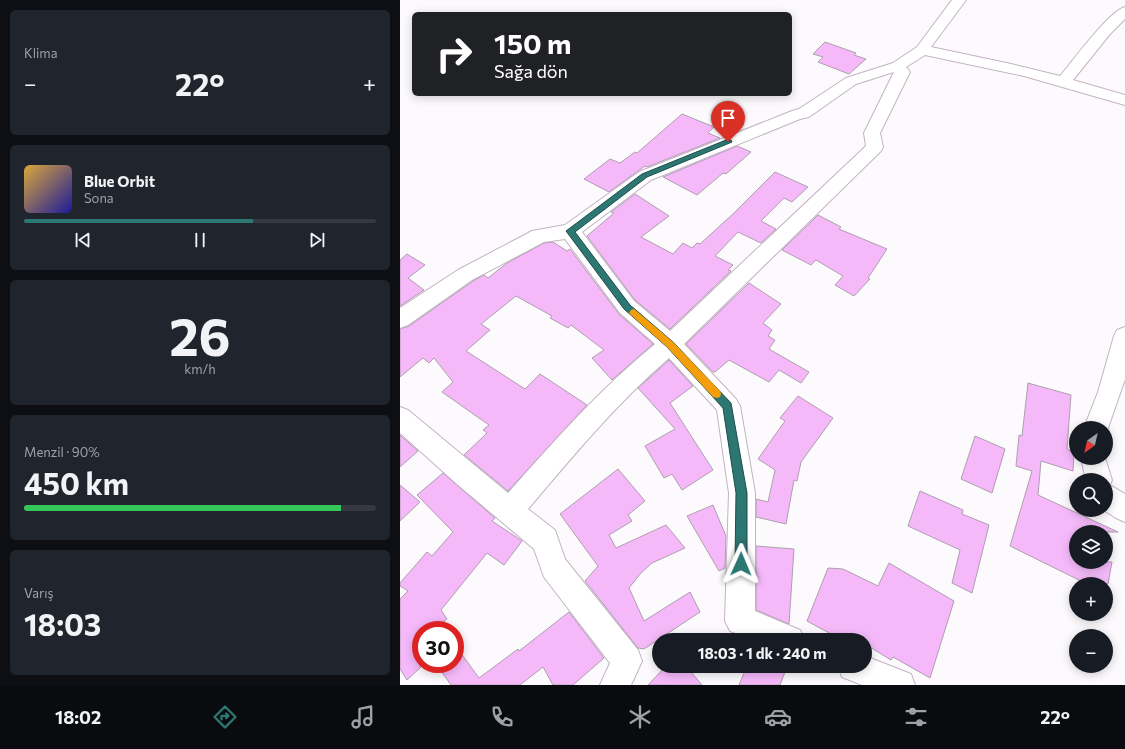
<!DOCTYPE html>
<html lang="tr">
<meta charset="utf-8">
<style>
body{margin:0;font-family:Commissioner,sans-serif;background:#20242c;color:#f1f3f6;height:100vh;display:flex;flex-direction:column;font-size:15px;white-space:nowrap}
*{box-sizing:border-box;margin:0}
p{font-size:13px;color:#9ea1a6}
.icon{flex:none;width:22px;height:22px;fill:none;stroke:currentColor;stroke-width:2;stroke-linecap:round;stroke-linejoin:round}
.map{position:relative;flex:1;overflow:hidden}
.side{display:flex;flex-direction:column;gap:10px;padding:10px;background:#0d0f14;width:400px}
.side>*{flex:none}
.banner{position:absolute;left:12px;top:12px;width:380px;height:84px;border-radius:6px;box-shadow:0 2px 10px #0003;background:#202124;color:#fff;overflow:hidden}
.needle{width:26px;rotate:214deg}
.controls{position:absolute;left:669px;top:421px;display:grid;gap:8px}
.controls a{display:grid;place-items:center;width:44px;height:44px;border-radius:50%;background:#171b24;box-shadow:0 2px 10px #0003;font-size:20px}
.speed{position:absolute;left:12px;top:621px;display:flex;gap:8px;font-size:20px;font-weight:700;text-align:center}
.speed>*{display:grid;place-content:center;width:52px;height:52px;border-radius:50%;background:#171b24;box-shadow:0 2px 10px #0003;line-height:1}
.speed .limit{border:6px solid #d22;background:#fff;color:#111}
.pin{position:absolute;display:grid;place-items:center;width:34px;height:34px;color:#fff;margin:-41px -17px;border-radius:50% 50% 50% 0;rotate:-45deg;box-shadow:0 0 4px #0007}
.pin .icon{rotate:45deg}
.me{position:absolute;width:44px;margin:-22px;rotate:1deg;stroke-linejoin:round;filter:drop-shadow(0 0 3px #0008)}
.turn{display:flex;align-items:center;gap:14px;height:84px;padding:0 16px;font-size:18px}
.turn .icon{width:52px;height:52px;stroke-width:2.5}
.turn b{display:block;font-size:28px;line-height:34px}
.big{font-size:30px;font-weight:700;line-height:1.1}
.side .widget{flex:1;display:flex;flex-direction:column;justify-content:center;gap:6px;min-width:0;padding:0 14px;border-radius:6px;background:#20242c}
.side .dial{align-items:center;gap:0}
.dial b{font-size:52px;line-height:1}
.song{display:flex;align-items:center;gap:12px}
.cover{width:48px;height:48px;border-radius:6px;background:linear-gradient(135deg,hsl(40 70% 55%),hsl(240 70% 35%))}
.played{height:4px;border-radius:2px;background:linear-gradient(90deg,#2d7773 65%,#363941 65%)}
.keys{display:flex;justify-content:space-around;direction:ltr}
.heat{display:flex;justify-content:space-between;align-items:center;font-size:22px;direction:ltr}
.charge{height:6px;border-radius:3px;background:linear-gradient(90deg,#34c759 90%,#363941 0)}
.trip{position:absolute;left:252px;top:633px;width:220px;height:40px;border-radius:20px;background:#171b24;box-shadow:0 2px 10px #0003;font-weight:700;line-height:40px;text-align:center}
.tab-bar{display:flex;height:64px;justify-content:space-around;align-items:center;background:#090b0e;color:#9ea1a6}
.tab-bar .icon{width:28px;height:28px}
.tab-bar .current{color:#2d7773}
.tab-bar b{font-size:18px;color:#f1f3f6}
main{display:flex;flex:1;min-height:0}
.map>svg:first-child{display:block}
.building{fill:#f5b9fa;stroke:#ae9eaf}
.lines{fill:none;stroke-linecap:round;stroke-linejoin:round}
.street-casing{stroke:#c3b3c4;stroke-width:2}
.street{fill:#fff;fill-rule:evenodd}
.route{fill:#2d7773;stroke:#1d4d4b}
.slow{fill:#f59e0b}
</style>
<main>
<section class="side">
<div class="widget"><p>Klima</p>
<div class="heat"><a>−</a><b class="big">22°</b><a>+</a></div>
</div>
<div class="widget">
<div class="song"><i class="cover"></i><div><b>Blue Orbit</b><p>Sona</p></div></div>
<div class="played"></div>
<div class="keys"><svg class="icon" aria-label="previous" viewBox="0 0 24 24"><path d="M18 5L8 12l10 7zM5 5v14"/></svg><svg class="icon" aria-label="pause" viewBox="0 0 24 24"><path d="M8 5v14M16 5v14"/></svg><svg class="icon" aria-label="next" viewBox="0 0 24 24"><path d="M6 5l10 7-10 7zM19 5v14"/></svg></div>
</div>
<div class="widget dial"><b>26</b><p>km/h</p></div>
<div class="widget"><p>Menzil · 90%</p><b class="big">450 km</b><div class="charge"></div></div>
<div class="widget"><p>Varış</p><b class="big">18:03</b></div>
</section>
<div class="map">
<svg width="725" height="685" viewBox="0 0 725 685">
<rect width="100%" height="100%" fill="#fdfafd"/>
<path class="building" d="M425,42L456,53L454,55L466,59L449,74L418,62L423,57L413,54Z
M282,114L314,127L308,133L320,138L247,167L245,166L209,192L184,179L210,159L220,163L235,152L237,153Z
M337,146L351,152L326,174L323,173L297,195L263,177Z
M375,172L408,187L392,202L384,198L361,221L376,229L361,243L338,232L315,256L333,265L328,270L331,271L270,329L235,300L187,236L214,213L211,212L235,194L269,216L241,237L273,254L283,243L292,248L297,243L300,244L334,213Z
M418,215L441,227L439,229L487,249L468,278L470,279L454,296L435,285L443,276L416,260L411,265L382,250Z
M153,242L167,251L170,249L219,314L253,344L212,380L192,358L204,350L171,325L168,328L150,318L152,316L116,296L81,324L90,330L66,351L125,389L140,374L187,405L108,491L64,455L87,433L83,430L89,425L42,392L53,382L34,358L29,363L23,358L0,377V329L9,326L73,281L84,275L88,278L107,263L144,243Z
M7,254L25,265L8,278L24,290L0,306V260Z
M349,283L381,304L363,323L372,330L368,336L375,340L369,349L409,372L401,383L379,370L369,382L329,360L315,372H313L286,344Z
M269,360L293,386L270,403L313,470L282,490L272,474L264,478L245,446L275,429L238,388Z
M628,383L671,395L667,449L674,452L673,471L641,461L638,495L718,532H676V562H712L708,584H687L610,546L632,471L616,466L619,435L622,436Z
M398,396L433,418L401,462L397,481L394,480L386,524L356,517V499L368,502L375,470L358,459L385,421L380,418Z
M0,435L18,451L0,467Z
M575,436L605,449L592,493L561,479Z
M218,469L245,501L228,515L232,521L209,535L216,548L266,525L285,548L252,563L241,573L229,588L244,621L290,592L300,612L244,649L238,648L185,581L198,566L160,514Z
M43,473L95,518L92,521L122,541L104,565L87,553L41,610L47,619L35,630H21V667L7,680L0,669V599L8,591L0,586V583L27,552L32,556L53,532L17,495Z
M0,485L20,502L0,521Z
M520,491L563,510L562,514L589,525L572,593L552,583L560,550L508,526Z
M313,505L326,536L325,568L319,571L287,516Z
M356,546L394,549L389,624L356,610Z
M489,563L554,601L530,678L493,657L491,660L465,644V640H442L407,621L428,568L443,569L478,586Z
M169,612L204,658L173,685H153L143,667L120,685H51L36,664H55V645L79,678L118,649L119,651Z
M266,666H286L302,685H248Z
M347,666H386L385,672L380,685H339Z"/>
<g class="lines">
<g class="street-casing">
<path id="street" d="M552,0H566L531,47L611,64L660,76C672,62 709,11 725,7V19L710,34L673,80L725,95V105L624,76L525,55L506,67L510,72L480,133L483,147L481,151L284,344L336,399L340,406L355,493V611L400,630L405,640H354L330,631L325,621L329,493L317,410L269,358C216,404 173,456 128,509L155,530L165,559L238,650L242,661L231,685H200L210,663L144,577L134,549L58,485L0,433V407L8,410L108,493C155,440 200,389 255,344L220,313L165,239L144,242L72,280L8,325L0,328V308L58,270L132,231L165,225L239,172L392,111L399,109L446,78L493,63L517,47ZM494,72L464,133L466,146L270,331L234,301L182,232L251,180L400,119L409,117L456,84Z
M725,327V379L708,428L706,433V428H684L698,392L714,336L717,330Z
M681,458H705L712,480L710,485L725,494V522L716,518L704,510H706V480H686Z
M465,656L511,674L515,685H462L442,677L438,666H465Z"/>
</g>
<use href="#street" class="street"/>
</g>
<path class="route" d="M326,140H331L332,142L247,177L175,232L230,305L273,342L331,403L347,493V564L345,568L341,570L337,568L335,564L336,493L323,408L267,347L224,309L166,231L242,174Z"/>
<path class="slow" d="M234,309L273,342L320,391L321,394L320,397L317,398L313,397L267,347L231,315L229,313L231,310Z"/>
</svg>
<div class="controls">
<a><svg class="needle" viewBox="-14 -14 28 28"><path d="M0-13l5 13h-10z" fill="#e53935"/><path d="M0 13l5-13h-10z" fill="#9ea1a6"/></svg></a>
<a><svg class="icon" aria-label="search" viewBox="0 0 24 24"><circle cx="10" cy="10" r="6"/><path d="M15 15l6 6"/></svg></a>
<a><svg class="icon" aria-label="layers" viewBox="0 0 24 24"><path d="M12 4l9 5-9 5-9-5zM3 14l9 5 9-5"/></svg></a>
<a>+</a>
<a>−</a>
</div>
<div class="speed"><div class="limit">30</div></div>
<div class="pin" style="left:328px;top:142px;background:#d93025"><svg class="icon" aria-label="arrive" viewBox="0 0 24 24"><path d="M6 21V4h12l-3 4 3 4H6"/></svg></div>
<svg class="me" style="left:341px;top:564px" viewBox="-20 -20 40 40"><path d="M0-17L14 15 0 8-14 15z" fill="#2d7773" stroke="#fff" stroke-width="4"/></svg>
<div class="trip">18:03 · 1 dk · 240 m</div>
<div class="banner">
<div class="turn"><svg class="icon" aria-label="right" viewBox="0 0 24 24"><path d="M7 20v-9h11M14 6l5 5-5 5"/></svg><div><b>150 m</b>Sağa dön</div></div>
</div>
</div>
</main>
<nav class="tab-bar">
<b>18:02</b>
<svg class="icon current" aria-label="directions" viewBox="0 0 24 24"><path d="M12 3l9 9-9 9-9-9zM9 14v-3h6M13 9l2 2-2 2"/></svg>
<svg class="icon" aria-label="music" viewBox="0 0 24 24"><path d="M9 18V5l10-2v13"/><circle cx="6" cy="18" r="3"/><circle cx="16" cy="16" r="3"/></svg>
<svg class="icon" aria-label="phone" viewBox="0 0 24 24"><path d="M5 4h4l2 5-3 2q2 4 5 5l2-3 5 2v4C11 20 4 13 5 4z"/></svg>
<svg class="icon" aria-label="climate" viewBox="0 0 24 24"><path d="M12 3v18M4 7l16 10M4 17L20 7"/></svg>
<svg class="icon" aria-label="car" viewBox="0 0 24 24"><path d="M5 17H2v-5l4-1 3-4h7l3 4 3 1v5h-3M9 17h6M6 11h13"/><circle cx="7" cy="17" r="2"/><circle cx="17" cy="17" r="2"/></svg>
<svg class="icon" aria-label="filters" viewBox="0 0 24 24"><path d="M4 7h16M4 17h16"/><circle cx="9" cy="7" r="2"/><circle cx="15" cy="17" r="2"/></svg>
<b>22°</b>
</nav>
